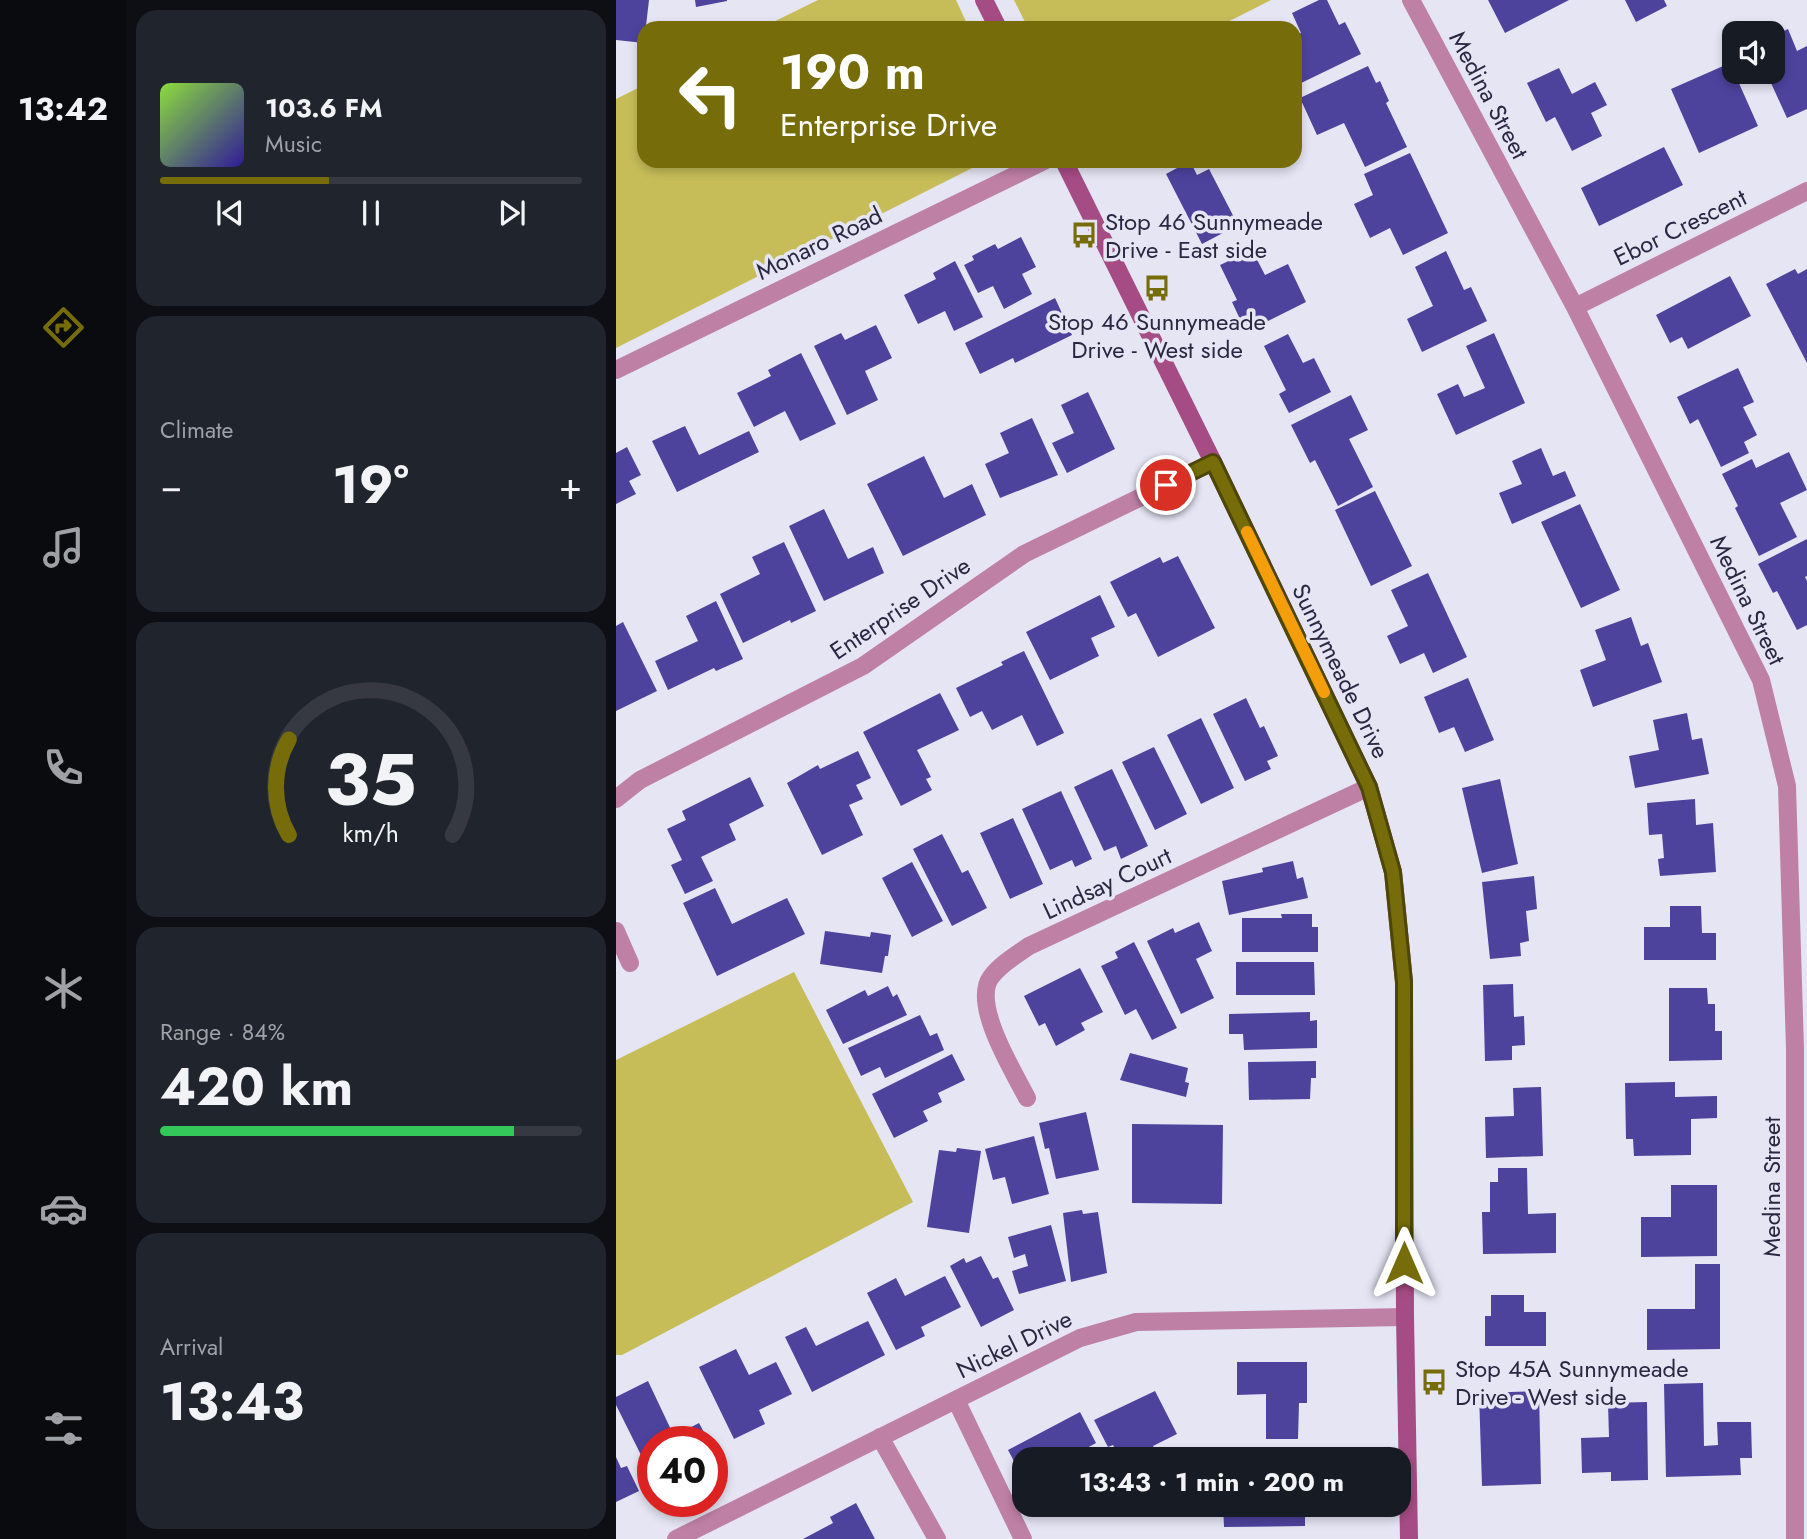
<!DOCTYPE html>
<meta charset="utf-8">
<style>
body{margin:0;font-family:Jost,sans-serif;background:#20242c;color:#f1f3f6;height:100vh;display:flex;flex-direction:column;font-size:26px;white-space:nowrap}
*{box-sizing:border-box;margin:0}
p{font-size:23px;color:#9ea1a6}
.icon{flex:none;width:38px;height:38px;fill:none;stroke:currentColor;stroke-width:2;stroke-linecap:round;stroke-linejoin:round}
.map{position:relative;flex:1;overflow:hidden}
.drawer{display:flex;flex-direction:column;gap:10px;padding:10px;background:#0d0f14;width:490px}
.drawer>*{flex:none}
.banner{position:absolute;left:21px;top:21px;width:665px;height:147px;border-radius:21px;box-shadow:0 4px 10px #0003;background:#766d0a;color:#fff;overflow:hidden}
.buttons{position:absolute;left:1106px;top:21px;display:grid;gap:14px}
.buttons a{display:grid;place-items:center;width:63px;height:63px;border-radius:14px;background:#171b24;box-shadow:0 4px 10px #0003;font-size:35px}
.speed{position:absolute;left:21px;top:1426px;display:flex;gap:14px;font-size:35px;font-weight:700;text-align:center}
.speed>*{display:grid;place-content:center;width:91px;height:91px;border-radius:50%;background:#171b24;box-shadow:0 4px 10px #0003;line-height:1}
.speed .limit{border:10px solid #d22;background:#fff;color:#111}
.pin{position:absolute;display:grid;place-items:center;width:60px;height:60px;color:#fff;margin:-30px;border:4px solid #fff;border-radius:50%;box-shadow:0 2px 7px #0007}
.me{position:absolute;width:77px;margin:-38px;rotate:0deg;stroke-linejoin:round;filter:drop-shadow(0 0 5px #0008)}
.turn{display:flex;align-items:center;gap:24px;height:147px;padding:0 28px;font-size:32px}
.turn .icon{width:91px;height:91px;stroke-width:2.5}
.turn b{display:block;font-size:49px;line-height:60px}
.big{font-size:52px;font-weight:700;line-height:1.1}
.drawer .widget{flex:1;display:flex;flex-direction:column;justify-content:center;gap:10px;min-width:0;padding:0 24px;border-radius:21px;background:#20242c}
.drawer .dial{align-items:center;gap:0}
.dial svg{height:182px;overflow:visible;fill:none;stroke:#363941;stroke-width:7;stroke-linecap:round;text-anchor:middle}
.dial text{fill:#f1f3f6;stroke:none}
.song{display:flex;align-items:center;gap:21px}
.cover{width:84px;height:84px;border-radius:10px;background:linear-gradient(135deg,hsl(90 70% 55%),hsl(250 70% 35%))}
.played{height:7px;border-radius:4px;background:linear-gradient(90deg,#766d0a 40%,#363941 40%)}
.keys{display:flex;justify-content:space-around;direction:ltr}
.heat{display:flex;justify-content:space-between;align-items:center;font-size:38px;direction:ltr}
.charge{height:10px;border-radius:5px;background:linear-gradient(90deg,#34c759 84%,#363941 0)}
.trip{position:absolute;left:396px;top:1447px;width:399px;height:70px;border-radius:21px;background:#171b24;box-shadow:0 4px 10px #0003;font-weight:700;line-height:70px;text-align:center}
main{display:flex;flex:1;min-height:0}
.tabs{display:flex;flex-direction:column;width:126px;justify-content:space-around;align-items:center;background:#090b0e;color:#9ea1a6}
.tabs .icon{width:49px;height:49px}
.tabs .on{color:#766d0a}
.tabs b{font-size:32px;color:#f1f3f6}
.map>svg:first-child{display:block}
.green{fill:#c6bd59}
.building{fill:#4d439d}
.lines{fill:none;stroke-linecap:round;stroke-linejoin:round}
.street{stroke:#bf80a5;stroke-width:18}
.secondary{stroke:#a64c84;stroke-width:18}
.route-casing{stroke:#4d4706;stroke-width:18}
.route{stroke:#766d0a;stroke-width:12}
.slow{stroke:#f59e0b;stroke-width:12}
.labels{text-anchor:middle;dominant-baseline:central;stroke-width:7;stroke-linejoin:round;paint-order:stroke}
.street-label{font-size:24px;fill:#282843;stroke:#e5e5f4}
.poi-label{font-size:24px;fill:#282843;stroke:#e5e5f4;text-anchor:start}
</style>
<main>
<nav class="tabs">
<b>13:42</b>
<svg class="icon on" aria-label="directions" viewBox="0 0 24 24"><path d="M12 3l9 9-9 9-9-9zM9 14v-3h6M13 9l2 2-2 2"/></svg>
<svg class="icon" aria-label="music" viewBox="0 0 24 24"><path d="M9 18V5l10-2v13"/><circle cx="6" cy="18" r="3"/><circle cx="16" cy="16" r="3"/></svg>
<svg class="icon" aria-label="phone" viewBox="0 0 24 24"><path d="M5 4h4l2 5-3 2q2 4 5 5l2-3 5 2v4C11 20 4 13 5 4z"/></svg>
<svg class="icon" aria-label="climate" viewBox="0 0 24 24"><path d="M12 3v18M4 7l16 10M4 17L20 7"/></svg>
<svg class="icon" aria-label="car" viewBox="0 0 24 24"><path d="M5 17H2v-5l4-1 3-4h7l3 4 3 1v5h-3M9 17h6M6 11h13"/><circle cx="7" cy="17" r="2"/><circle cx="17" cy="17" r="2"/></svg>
<svg class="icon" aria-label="filters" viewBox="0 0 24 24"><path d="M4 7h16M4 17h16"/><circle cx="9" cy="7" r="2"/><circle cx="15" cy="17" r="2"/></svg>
</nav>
<section class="drawer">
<div class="widget">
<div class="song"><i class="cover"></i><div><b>103.6 FM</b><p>Music</p></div></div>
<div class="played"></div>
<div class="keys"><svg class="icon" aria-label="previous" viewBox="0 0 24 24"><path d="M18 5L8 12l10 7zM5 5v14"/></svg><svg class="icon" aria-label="pause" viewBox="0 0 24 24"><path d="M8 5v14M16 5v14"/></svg><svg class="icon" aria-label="next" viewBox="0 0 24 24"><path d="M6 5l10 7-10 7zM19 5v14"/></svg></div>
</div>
<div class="widget"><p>Climate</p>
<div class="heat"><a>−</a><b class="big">19°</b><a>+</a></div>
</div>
<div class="widget dial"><svg viewBox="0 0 100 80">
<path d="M14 69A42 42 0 1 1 86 69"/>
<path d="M14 69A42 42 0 0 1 14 27" stroke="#766d0a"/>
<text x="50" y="56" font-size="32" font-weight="700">35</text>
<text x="50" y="72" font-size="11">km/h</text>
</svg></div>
<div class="widget"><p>Range · 84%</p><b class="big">420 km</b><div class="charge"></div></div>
<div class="widget"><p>Arrival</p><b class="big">13:43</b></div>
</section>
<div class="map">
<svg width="1191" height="1539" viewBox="0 0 1191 1539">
<rect width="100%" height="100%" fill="#e5e5f4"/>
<path class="green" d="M202,0H340L353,28H145Z
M398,0H655L600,28H412Z
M28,85V161H370L0,348V99Z
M178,972L297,1202L6,1355H0V1060Z"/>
<path class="building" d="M0,0H33L28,43L0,40Z
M79,0H111V1L80,7Z
M703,0H711L723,25L729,22L745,54L679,86V36L685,33L676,13Z
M872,0H953L889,33Z
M1009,0H1048L1051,6L1020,22Z
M1172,29L1181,51L1191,46V109L1171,118L1150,72H1157V36Z
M1114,63L1142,126L1083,153L1055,89Z
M752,66L760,83L764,81L773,101L770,103L791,147L749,167L728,123L701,135L684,98Z
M943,68L956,94L979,82L991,105L975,113L986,136L956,151L939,117L930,122L911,83Z
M1048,147L1067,185L983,226L965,188Z
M794,153L832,233L787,255L774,228L754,238L738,204L757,195L748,174Z
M574,161L581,175L593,169L622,225L586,244L550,174Z
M405,237L420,267L406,274L416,294L388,309L377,286L362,293L348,265L358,260L356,256L379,244L382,249Z
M636,250L649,275L672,264L690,302L630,332L616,302L621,300L604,265Z
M830,251L848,290L855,287L871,321L806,352L791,319L817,306L799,267Z
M339,261L367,317L338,331L329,311L302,324L288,295L320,279L317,273Z
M1179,269L1182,274L1191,269V363L1150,284Z
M1114,276L1135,316L1072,349L1066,337L1054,343L1040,315Z
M439,298L456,335L399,363L397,358L364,374L349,343Z
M260,325L276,358L249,371L262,400L231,415L198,346L225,333L229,340Z
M878,333L909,403L840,435L821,394L842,384L848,397L869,388L850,346Z
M672,334L687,363L698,358L715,392L673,413L663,394L670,390L648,346Z
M185,353L220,424L184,441L169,411L138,427L121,393L155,376L152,370Z
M1122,368L1138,402L1127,407L1141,435L1128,442L1133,453L1105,467L1082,419L1074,424L1061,397Z
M472,392L499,449L451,473L436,443L458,433L445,405Z
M735,395L752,430L733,439L757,487L722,506L699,460L694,463L675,425Z
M416,418L442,475L384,498L369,464L393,453L384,433Z
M69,426L83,455L133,431L143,452L61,492L36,441Z
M11,447L25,475L13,481L20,494L0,504V453Z
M925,448L937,476L949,471L960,496L896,524L883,493L906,484L896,461Z
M1173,452L1191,490L1164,503L1181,537L1143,556L1119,508L1122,506L1106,474L1136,459L1140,468Z
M308,456L328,498L356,484L370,515L287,556L251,484Z
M759,491L796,566L755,586L719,510Z
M964,504L1004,590L965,608L925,522Z
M208,509L232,559L257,547L268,573L208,601L173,526Z
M1191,539V576L1189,577L1191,581V625L1181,630L1161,591L1157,593L1142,564Z
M168,542L200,611L175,623L174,620L127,643L104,594L144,574L136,557Z
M562,556L599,628L542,657L520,613L512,617L494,582L544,557L547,563Z
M812,573L851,657L817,673L808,653L784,664L771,636L792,626L775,590Z
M484,595L499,627L475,638L483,656L434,680L410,632Z
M100,601L127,659L100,671L98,668L52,690L39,661L82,641L70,616Z
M1015,617L1025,646L1032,643L1046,682L977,707L964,670L990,660L979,630Z
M7,622L41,691L0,711V626Z
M408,651L448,733L421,746L406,715L376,730L366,711L354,717L340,688L387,665L385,662Z
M852,678L878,740L849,752L838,727L823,733L808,697Z
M324,693L343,730L301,750L315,777L310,779L316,790L285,806L247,732Z
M630,698L644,728L648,726L662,756L651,761L655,769L629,781L597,714Z
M1071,713L1076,740L1086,738L1093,774L1019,788L1013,756L1043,750L1037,720Z
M585,718L618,788L585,804L551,735Z
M538,747L571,814L539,830L506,762Z
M242,751L255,778L240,785L247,799L233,805L247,835L206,855L171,783L202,765L204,769Z
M496,769L532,846L505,859L500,846L488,851L458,787Z
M134,777L148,806L113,824L120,840L85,857L97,881L69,894L55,865L66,860L51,829L70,820L66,811Z
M884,779L902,864L866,873L846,788Z
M445,791L476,859L459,867L456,860L434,870L406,809Z
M1079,799L1080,825L1097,823L1100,872L1044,876L1042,859L1048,858L1046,834L1033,835L1031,803Z
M397,818L427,884L394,899L364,833Z
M326,834L346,873L352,870L371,908L336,926L297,849Z
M677,861L681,879L687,877L692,898L613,915L606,881L647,872L646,868Z
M296,862L327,921L296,937L266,878Z
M918,876L921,909L910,911L913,941L904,943L905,956L874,959L866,882Z
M99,888L116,924L171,898L189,934L101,976L67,903Z
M1054,906H1085L1086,933H1100V960H1028V927H1054Z
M665,914H696V927H702V952H626V918H666Z
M583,922L596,951L580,959L598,998L565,1014L531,941L557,928L559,933Z
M209,931L254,937L255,932L275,935L272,956H269L266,973L204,964Z
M518,942L561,1028L536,1040L520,1009L509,1015L485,966L502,958L499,952Z
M620,962H698L699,995H620Z
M464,968L487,1012L465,1023L469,1030L440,1046L429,1023L423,1026L408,996Z
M897,984L898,1017L908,1016L909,1045L896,1046V1060L869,1061L867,985Z
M272,986L277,997L281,994L291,1015L227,1044L210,1010L249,990L252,996Z
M1053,988H1091L1092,1004H1099V1031H1106V1060L1053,1061Z
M694,1012V1021L701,1020V1048L628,1050L627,1034H613V1014Z
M304,1015L314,1036L321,1033L328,1050L269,1078L264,1067L245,1076L232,1048Z
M514,1053L572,1068L569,1082L573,1083L570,1097L504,1080Z
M336,1054L349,1080L322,1093L326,1102L307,1111L312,1121L278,1138L256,1094Z
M700,1061V1078H695L694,1099L633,1100L632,1062Z
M1059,1082V1097L1101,1096V1118L1075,1119V1155L1018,1156L1017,1139H1010L1009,1083Z
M925,1087L927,1156L870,1158L869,1117L898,1116L897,1088Z
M470,1112L483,1170L440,1179L433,1148L429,1149L423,1123Z
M516,1124L607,1125L606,1204L516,1203Z
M418,1136L433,1194L396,1204L389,1177L377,1180L369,1149Z
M341,1148L365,1151L353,1233L311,1227L323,1150L340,1152Z
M882,1168H911L912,1214L940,1213V1253L867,1254L866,1212H874V1182H882Z
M1055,1185H1101V1256L1025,1257V1217H1055Z
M466,1210L467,1214L482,1212L491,1273L455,1282L447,1213Z
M435,1225L450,1281L403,1294L396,1271L412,1266L409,1254L398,1258L392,1237Z
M365,1256L377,1279L382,1277L398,1310L365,1327L334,1266L348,1258L350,1263Z
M1079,1264H1104V1349L1031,1350V1309H1079Z
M329,1276L345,1307L305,1327L309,1336L280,1350L251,1293L280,1278L289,1296Z
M875,1295H908V1312H930V1346H869V1316H875Z
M252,1321L269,1355L196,1392L169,1337L190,1327L200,1346Z
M120,1349L133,1375L160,1362L176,1394L143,1410L149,1424L118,1439L83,1367Z
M621,1362H691V1403H683L682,1439H650V1394L621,1395Z
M32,1381L58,1436L83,1423L93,1442H37V1479L0,1405V1397Z
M1087,1383L1088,1446L1102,1445L1101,1422H1135L1136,1458H1124L1125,1475L1050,1477L1048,1384Z
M539,1391L561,1434L537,1446L545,1460H505L497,1445L492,1447L478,1420Z
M923,1391L925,1484L866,1486L863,1393Z
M1031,1402L1032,1480L995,1481V1472L966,1473L965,1438L993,1437L992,1403Z
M464,1412L480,1443L449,1460H408V1480L392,1450Z
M653,1456H680V1460H653Z
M0,1457L5,1468L11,1466L23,1491L0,1502Z
M240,1503L259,1539H187L217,1523L214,1517Z
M607,1505H689V1526L608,1527Z"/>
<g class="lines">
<path class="street" d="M795,0L959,307L1145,680L1171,786L1179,1049V1539
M959,307L1191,191
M0,370L428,161
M0,799L24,780L247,666L408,554L597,462
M0,931L14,963
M411,1098C398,1072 355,1004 375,977C385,964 400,955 413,946L753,787
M340,1400L407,1539
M264,1437L321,1539
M60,1539L464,1338L520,1322L789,1317"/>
<path class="secondary" d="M368,0L382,28
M448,161L597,462L753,787L777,872L788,982L789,1317L793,1539"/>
</g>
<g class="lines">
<g class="route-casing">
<path id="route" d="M550,485L597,462L753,787L777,872L788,982V1263"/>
</g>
<use href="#route" class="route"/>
<path class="slow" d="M631,532L708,692"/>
</g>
<defs>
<g id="bus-bare" transform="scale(2.1)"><path d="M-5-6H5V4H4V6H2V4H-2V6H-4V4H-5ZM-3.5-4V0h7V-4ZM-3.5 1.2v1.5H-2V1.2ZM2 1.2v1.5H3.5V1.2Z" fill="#766d0a" stroke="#e5e5f4" stroke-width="2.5" paint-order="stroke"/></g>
</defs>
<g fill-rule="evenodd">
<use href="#bus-bare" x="468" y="235"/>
<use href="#bus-bare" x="541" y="288"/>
<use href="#bus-bare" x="818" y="1382"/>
</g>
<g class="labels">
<g class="street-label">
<text transform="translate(873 95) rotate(62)">Medina Street</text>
<text transform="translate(1064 227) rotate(-26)">Ebor Crescent</text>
<text transform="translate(203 243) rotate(-26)">Monaro Road</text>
<text transform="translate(1132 600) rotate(64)">Medina Street</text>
<text transform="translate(284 608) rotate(-34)">Enterprise Drive</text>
<text transform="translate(725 671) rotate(64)">Sunnymeade Drive</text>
<text transform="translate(491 883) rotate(-25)">Lindsay Court</text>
<text transform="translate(1155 1187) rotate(-90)">Medina Street</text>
<text transform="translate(398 1344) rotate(-26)">Nickel Drive</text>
</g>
<g class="poi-label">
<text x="489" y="221">Stop 46 Sunnymeade<tspan x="489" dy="28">Drive - East side</tspan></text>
<text x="541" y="321" text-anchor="middle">Stop 46 Sunnymeade<tspan x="541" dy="28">Drive - West side</tspan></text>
<text x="839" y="1368">Stop 45A Sunnymeade<tspan x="839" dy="28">Drive - West side</tspan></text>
</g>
</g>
</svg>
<div class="buttons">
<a><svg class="icon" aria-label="sound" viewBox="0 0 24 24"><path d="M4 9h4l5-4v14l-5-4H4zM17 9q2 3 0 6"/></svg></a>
</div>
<div class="speed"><div class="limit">40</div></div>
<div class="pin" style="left:550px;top:485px;background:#d93025"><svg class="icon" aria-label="arrive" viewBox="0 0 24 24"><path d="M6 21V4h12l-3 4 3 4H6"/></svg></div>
<svg class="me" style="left:788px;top:1263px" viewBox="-20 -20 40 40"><path d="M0-17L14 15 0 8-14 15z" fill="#766d0a" stroke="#fff" stroke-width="4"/></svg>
<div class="trip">13:43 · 1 min · 200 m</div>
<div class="banner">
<div class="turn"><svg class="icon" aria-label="left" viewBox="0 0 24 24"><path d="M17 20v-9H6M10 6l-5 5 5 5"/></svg><div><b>190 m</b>Enterprise Drive</div></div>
</div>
</div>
</main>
